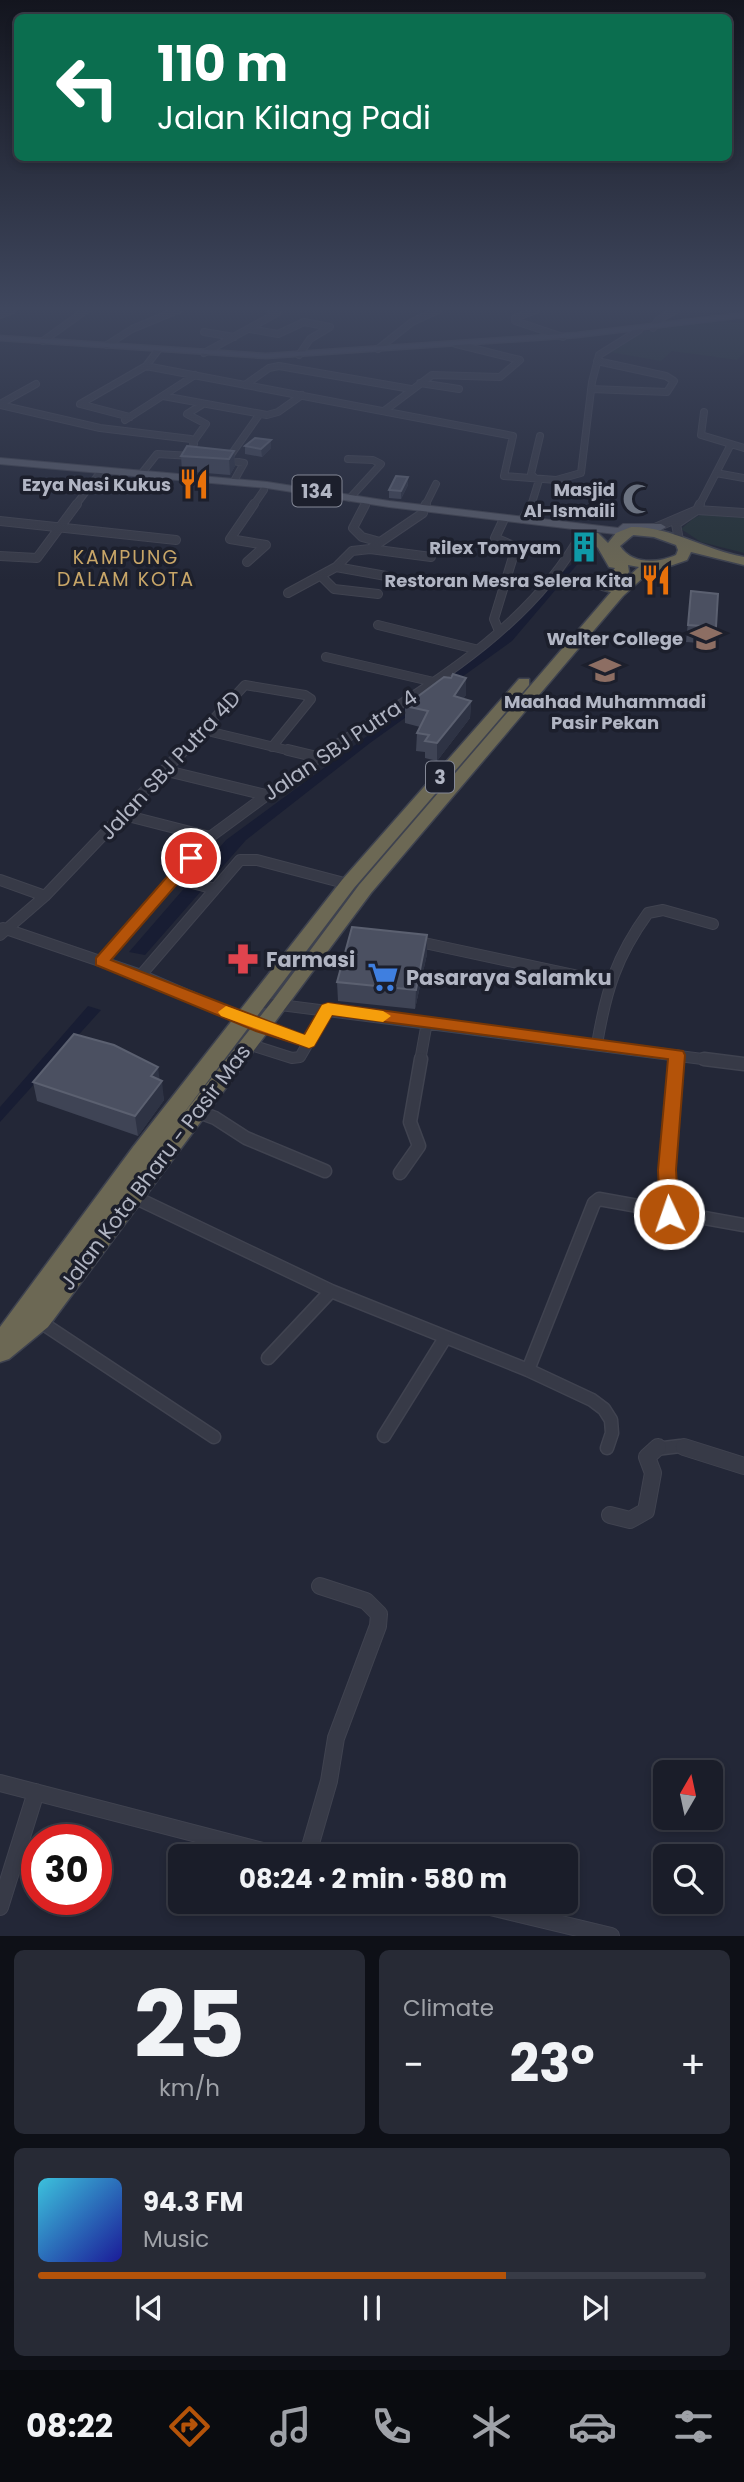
<!DOCTYPE html>
<meta charset="utf-8">
<style>
body{margin:0;font-family:Poppins,sans-serif;background:#272a35;color:#f1f3f6;height:100vh;display:flex;flex-direction:column;font-size:26px;white-space:nowrap}
*{box-sizing:border-box;margin:0}
p{font-size:23px;color:#9fa2a8}
.icon{flex:none;width:38px;height:38px;fill:none;stroke:currentColor;stroke-width:2;stroke-linecap:round;stroke-linejoin:round}
.map{position:relative;height:1936px;overflow:hidden}
.panel{display:flex;flex-direction:column;gap:14px;padding:14px;background:#0e1017;flex:1}
.panel>*{flex:none}
.guide{position:absolute;left:14px;top:14px;width:718px;height:147px;border-radius:10px;box-shadow:0 4px 10px #0003,0 0 0 2px #383b46;background:#0b6e4f;color:#fff;overflow:hidden}
.needle{width:46px;rotate:9deg}
.buttons{position:absolute;left:653px;top:1760px;display:grid;gap:14px}
.buttons a{display:grid;place-items:center;width:70px;height:70px;border-radius:10px;background:#1a1d29;box-shadow:0 4px 10px #0003,0 0 0 2px #383b46;font-size:35px}
.speed{position:absolute;left:21px;top:1824px;display:flex;gap:14px;font-size:35px;font-weight:700;text-align:center}
.speed>*{display:grid;place-content:center;width:91px;height:91px;border-radius:50%;background:#1a1d29;box-shadow:0 4px 10px #0003,0 0 0 2px #383b46;line-height:1}
.speed .limit{border:10px solid #d22;background:#fff;color:#111}
.pin{position:absolute;display:grid;place-items:center;width:60px;height:60px;color:#fff;margin:-30px;border:4px solid #fff;border-radius:50%;box-shadow:0 2px 7px #0007}
.me{position:absolute;width:77px;margin:-38px;rotate:357deg;stroke-linejoin:round;filter:drop-shadow(0 0 5px #0008)}
.turn{display:flex;align-items:center;gap:24px;height:147px;padding:0 28px;font-size:32px}
.turn .icon{width:91px;height:91px;stroke-width:2.5}
.turn b{display:block;font-size:49px;line-height:60px}
.big{font-size:52px;font-weight:700;line-height:1.1}
.panel .tile{flex:1;display:flex;flex-direction:column;justify-content:center;gap:10px;min-width:0;padding:0 24px;border-radius:10px;background:#272a35}
.panel .dial{align-items:center;gap:0}
.dial b{font-size:91px;line-height:1}
.song{display:flex;align-items:center;gap:21px}
.cover{width:84px;height:84px;border-radius:10px;background:linear-gradient(135deg,hsl(190 70% 55%),hsl(240 70% 35%))}
.played{height:7px;border-radius:4px;background:linear-gradient(90deg,#b45309 70%,#383b46 70%)}
.keys{display:flex;justify-content:space-around;direction:ltr}
.heat{display:flex;justify-content:space-between;align-items:center;font-size:38px;direction:ltr}
.panel .tiles{flex:1;display:grid;gap:14px;grid-template-columns:1fr 1fr}
.tile:last-child{grid-column:span 2}
.trip{position:absolute;left:168px;top:1844px;width:410px;height:70px;border-radius:10px;background:#1a1d29;box-shadow:0 4px 10px #0003,0 0 0 2px #383b46;font-weight:700;line-height:70px;text-align:center}
.tabs{display:flex;height:112px;justify-content:space-around;align-items:center;background:#0a0c10;color:#9fa2a8}
.tabs .icon{width:49px;height:49px}
.tabs .on{color:#b45309}
.tabs b{font-size:32px;color:#f1f3f6}
.map>svg:first-child{display:block}
.green{fill:#253238}
.water{fill:#181d33}
.lines{fill:none;stroke-linecap:round;stroke-linejoin:round}
.street-far4-casing{stroke:#404350;stroke-width:8}
.street-far3-casing{stroke:#404350;stroke-width:10}
.street-far2-casing{stroke:#404350;stroke-width:12}
.street-far1-casing{stroke:#404350;stroke-width:15}
.street-casing{stroke:#404350;stroke-width:18}
.secondary-casing{stroke:#404350;stroke-width:3}
.primary-casing{stroke:#404350;stroke-width:2}
.highway-casing{stroke:#3e424f;stroke-width:3}
.street-far4{stroke:#373a47;stroke-width:6}
.street-far3{stroke:#373a47;stroke-width:8}
.street-far2{stroke:#373a47;stroke-width:10}
.street-far1{stroke:#373a47;stroke-width:12}
.street{stroke:#373a47;stroke-width:16}
.secondary{fill:#45485a;fill-rule:evenodd}
.primary{fill:#555967;fill-rule:evenodd}
.highway{fill:#6c6854;fill-rule:evenodd}
.wall{fill:#3f4455}
.shaded-wall{fill:#2e3344}
.building{fill:#4b5061;stroke:#5b6070;stroke-width:2}
.route{fill:#b45309;stroke:#753606;stroke-width:2}
.slow{fill:#f59e0b}
.labels{text-anchor:middle;dominant-baseline:central;stroke-width:7;stroke-linejoin:round;paint-order:stroke}
.far-poi-label{font-size:18px;font-weight:bold;fill:#b1b5c3;stroke:#1c1f2c;text-anchor:end}
.shield{fill:#1c1f2c;stroke:#848896;stroke-width:2}
.shield-label{font-size:19px;font-weight:bold;fill:#b1b5c3}
.far-neighbourhood-label{font-size:19px;letter-spacing:2px;fill:#c8a668;stroke:#1c1f2c}
.street-label{font-size:21px;fill:#b1b5c3;stroke:#1c1f2c}
.poi-label{font-size:21px;font-weight:bold;fill:#b1b5c3;stroke:#1c1f2c;text-anchor:start}
</style>
<div class="map">
<svg width="744" height="1936" viewBox="0 0 744 1936">
<rect width="100%" height="100%" fill="#232737"/>
<path class="green" d="M721,321L744,323V353L737,360L672,351L661,361L609,352L645,331Z
M708,512L744,515V553L701,542L681,529L694,518Z"/>
<path class="water" d="M586,554L512,641L370,743L246,840L145,955L129,952L226,840L499,639L568,567Z
M88,1006L101,1010L0,1122V1107Z"/>
<g class="lines">
<g class="street-far4-casing">
<path id="street-far4" d="M536,310L515,318V321L563,337
M0,315L13,310
M653,328L658,320L676,310
M250,329L278,334L304,322L330,327L310,339L299,355
M204,332L234,337
M43,341L86,310
M107,345L132,329L178,310
M378,349L412,322L438,310
M158,350L146,366L513,436L504,476L556,480L581,473L592,382L599,355L639,330
M204,353L277,313L271,310
M420,383L459,389
M245,385L269,368L279,366L411,389
M591,389L667,392L674,381L666,376L597,361
M163,396L267,415L278,412L302,395
M0,404L36,384
M0,405L100,428L191,439L194,444L188,455
M384,411L432,375L500,377L520,360L456,344
M704,412L701,435L744,448
M130,417L80,404L146,366
M125,420L195,375
M194,441L206,424L187,414L203,404
M222,459L244,463L234,481
M228,459L259,415
M348,459L373,460L381,464L350,498
M142,473L157,454L192,456
M716,473L744,478
M536,479L531,474L540,436
M75,506L99,474
M253,506L264,490
M425,506L436,484
M531,506L539,480
M699,506L730,446"/>
</g>
<g class="street-far3-casing">
<path id="street-far3" d="M365,505L353,528L362,537L380,542
M424,508L426,504
M423,513L370,549L431,557
M523,519L532,504
M0,521L176,540
M650,530L697,510L744,513
M679,540L676,524L697,510L700,504
M370,549L352,551L336,567L386,576
M0,556L37,558L77,504
M247,562L266,545L230,539L254,504
M323,578L334,589L378,594
M288,593L336,567
M378,625L475,649
M499,631L494,619L516,547L495,538L503,521
M326,657L434,682
M203,730L295,752
M183,752L245,685L305,695L311,699L272,747
M325,752C418,692 527,633 582,533"/>
</g>
<g class="street-far2-casing">
<path id="street-far2" d="M288,750L317,757
M167,771L266,795
M124,815L210,837
M173,878L215,889
M0,880L45,896
M3,928L141,975L262,1027L309,1042
M0,935L45,896L184,750
M415,941L607,982
M101,961L210,837L328,750
M141,975L240,860H257L348,884
M257,1002L718,1061
M248,1044L292,1058L300,1057L328,1009
M597,1044C606,991 616,957 648,913L663,910L713,924
M420,1061L427,1022
M677,1061V1055"/>
</g>
<g class="street-far1-casing">
<path id="street-far1" d="M704,1059L744,1064
M196,1111L215,1118L246,1138L325,1171
M400,1173L419,1146L410,1122L421,1059
M132,1196L331,1291L528,1370L592,1400L604,1409L611,1420L612,1433L607,1448
M669,1214L667,1170L677,1059
M39,1321L214,1437
M268,1358L331,1291
M528,1370L594,1203L599,1199L744,1225
M384,1436L445,1338
M656,1449L680,1446L689,1449"/>
</g>
<g class="street-casing">
<path id="street" d="M684,1447L744,1466
M610,1515L630,1520L646,1511L653,1473L647,1457L658,1447
M0,1783L286,1857
M307,1857L329,1781L336,1738L378,1626L379,1614L366,1601L320,1586
M470,1902L611,1936
M0,1907L36,1792"/>
</g>
<g class="secondary-casing">
<path id="secondary" d="M744,313V317L577,337L266,358L0,340V336L266,354L577,333Z"/>
</g>
<g class="primary-casing">
<path id="primary" d="M0,458L267,482L389,501L618,528L623,524H661L666,527L661,530H634L637,533L632,536L389,507L267,488L0,464Z"/>
</g>
<g class="highway-casing">
<path id="highway" d="M631,527C670,526 705,550 744,557V565L691,552L687,560L647,574L623,596L371,893L48,1327L9,1359L0,1362V1327L133,1147L342,880L519,679H529V685L354,888L180,1118L274,999L359,885L611,592L600,589L615,568L609,567L598,548L586,536L588,533H598L608,543L616,533ZM633,535L654,537L676,545L678,550L676,555C658,563 632,565 620,546ZM628,565L639,567L617,587L629,572Z"/>
</g>
<use href="#street-far4" class="street-far4"/>
<use href="#street-far3" class="street-far3"/>
<use href="#street-far2" class="street-far2"/>
<use href="#street-far1" class="street-far1"/>
<use href="#street" class="street"/>
<use href="#secondary" class="secondary"/>
<use href="#primary" class="primary"/>
<use href="#highway" class="highway"/>
</g>
<path class="wall" d="M271,440V448L262,457L245,454V446Z
M234,451L235,466L230,475L182,471L181,456Z
M408,477V485L401,499L389,498V490Z
M691,591L716,627L713,644L686,642Z
M466,695L463,699L471,701L470,718L437,761L425,758V752L416,751L417,733L420,727L405,723V706Z
M427,954L415,1009L338,1001L337,982Z
M160,1080L164,1100L138,1136L37,1101L33,1082Z"/>
<path class="shaded-wall" d="M271,440V448L262,457L261,449Z
M234,451L235,466L230,475L229,459Z
M408,477V485L401,499V491Z
M466,678V695L453,714L454,696Z
M471,701L470,718L437,761V743Z
M427,935V954L415,1009L416,990Z
M158,1067L160,1083L162,1081L164,1100L138,1136L135,1116L151,1076Z"/>
<path class="building" d="M255,438L271,440L261,449L245,446Z
M187,446L234,451L229,459L181,456Z
M396,476L408,477L401,491L389,490Z
M691,591L718,594L716,627L688,625Z
M453,674L466,678L454,696L471,701L437,743L425,741L429,735L417,733L428,711L405,706L444,677L451,678Z
M352,927L427,935L416,990L337,982Z
M74,1034L114,1045L158,1067L151,1076L162,1081L135,1116L33,1082Z"/>
<linearGradient id="sky" x2="0" y2="1"><stop stop-color="#13151e"/><stop offset="0.53" stop-color="#3f475e"/><stop offset="1" stop-color="#3f475e" stop-opacity="0"/></linearGradient>
<rect width="744" height="581" fill="url(#sky)"/>
<path class="route" d="M191,853L199,858L197,861L111,960L304,1035L322,1005L328,1003L683,1051L685,1055L676,1170L679,1214L676,1219H663L660,1214L658,1170L668,1059L332,1015L314,1046L309,1048L256,1031L96,965V958L186,855Z"/>
<path class="slow" d="M328,1003L383,1011L391,1016L383,1022L332,1015L314,1046L309,1048L221,1016L218,1012L226,1006L305,1035L322,1005Z"/>
<defs>
<g id="restaurant-bare" transform="scale(2.415)"><path d="M-5-6h1v4h1v-4h1v4h1v-4h1v5L-1.5 .5V6h-2V.5L-5-1ZM5-6V6H3V1.5H1.5Q1.5-4 5-6Z" fill="#e8710a" stroke="#1c1f2c" stroke-width="2.5" paint-order="stroke"/></g>
<g id="mosque-bare" transform="scale(2.415)"><path d="M3.5-4.9A6 6 0 1 0 3.5 4.9A5 5 0 1 1 3.5-4.9Z" fill="#6b7280" stroke="#1c1f2c" stroke-width="2.5" paint-order="stroke"/></g>
<g id="building-bare" transform="scale(2.415)"><path d="M-4-6H4V6H1V3H-1V6H-4ZM-2.5-4.3h1.7v1.8h-1.7ZM.8-4.3h1.7v1.8H.8ZM-2.5-1h1.7V.8h-1.7ZM.8-1h1.7V.8H.8Z" fill="#0f9aa8" stroke="#1c1f2c" stroke-width="2.5" paint-order="stroke"/></g>
<g id="university-bare" transform="scale(2.415)"><path d="M0-5L7-2L0 1L-7-2ZM-4 1L0 2.5L4 1V4Q0 6-4 4Z" fill="#8d6e63" stroke="#1c1f2c" stroke-width="2.5" paint-order="stroke"/></g>
<g id="school-bare" transform="scale(2.415)"><path d="M0-5L7-2L0 1L-7-2ZM-4 1L0 2.5L4 1V4Q0 6-4 4Z" fill="#8d6e63" stroke="#1c1f2c" stroke-width="2.5" paint-order="stroke"/></g>
<g id="pharmacy-bare" transform="scale(2.415)"><path d="M-2-6h4v4h4v4h-4v4h-4v-4h-4v-4h4Z" fill="#e0444e" stroke="#1c1f2c" stroke-width="2.5" paint-order="stroke"/></g>
<g id="supermarket-bare" transform="scale(2.415)"><path d="M-6-5.5h2.5l.6 2H6L4.5 2H-2.5L-4.4-4H-6ZM-1.5 3.2a1.3 1.3 0 1 0 .1 0ZM3 3.2a1.3 1.3 0 1 0 .1 0Z" fill="#3f7fe0" stroke="#1c1f2c" stroke-width="2.5" paint-order="stroke"/></g>
</defs>
<g fill-rule="evenodd">
<use href="#restaurant-bare" x="194" y="484"/>
<use href="#mosque-bare" x="638" y="499"/>
<use href="#building-bare" x="584" y="547"/>
<use href="#restaurant-bare" x="656" y="580"/>
<use href="#university-bare" x="706" y="638"/>
<use href="#school-bare" x="605" y="670"/>
<use href="#pharmacy-bare" x="243" y="959"/>
<use href="#supermarket-bare" x="383" y="977"/>
</g>
<g class="labels">
<g class="far-poi-label">
<text x="171" y="484">Ezya Nasi Kukus</text>
<text x="615" y="489">Masjid<tspan x="615" dy="21">Al-Ismaili</tspan></text>
<text x="561" y="547">Rilex Tomyam</text>
<text x="633" y="580">Restoran Mesra Selera Kita</text>
<text x="683" y="638">Walter College</text>
<text x="605" y="701" text-anchor="middle">Maahad Muhammadi<tspan x="605" dy="21">Pasir Pekan</tspan></text>
</g>
<g class="shield">
<rect x="292.5" y="475.5" width="49" height="31" rx="5"/>
<rect x="426" y="761.5" width="28" height="31" rx="5"/>
</g>
<g class="shield-label">
<text x="317" y="491">134</text>
<text x="440" y="777">3</text>
</g>
<g class="far-neighbourhood-label">
<text x="126" y="557">KAMPUNG<tspan x="126" dy="22">DALAM KOTA</tspan></text>
</g>
<g class="street-label">
<text transform="translate(340 745) rotate(-34)">Jalan SBJ Putra 4</text>
<text transform="translate(170 765) rotate(-47)">Jalan SBJ Putra 4D</text>
<text transform="translate(155 1167) rotate(-53)">Jalan Kota Bharu - Pasir Mas</text>
</g>
<g class="poi-label">
<text x="266" y="959">Farmasi</text>
<text x="406" y="977">Pasaraya Salamku</text>
</g>
</g>
</svg>
<div class="buttons">
<a><svg class="needle" viewBox="-14 -14 28 28"><path d="M0-13l5 13h-10z" fill="#e53935"/><path d="M0 13l5-13h-10z" fill="#9fa2a8"/></svg></a>
<a><svg class="icon" aria-label="search" viewBox="0 0 24 24"><circle cx="10" cy="10" r="6"/><path d="M15 15l6 6"/></svg></a>
</div>
<div class="speed"><div class="limit">30</div></div>
<div class="pin" style="left:191px;top:858px;background:#d93025"><svg class="icon" aria-label="arrive" viewBox="0 0 24 24"><path d="M6 21V4h12l-3 4 3 4H6"/></svg></div>
<svg class="me" style="left:669px;top:1214px" viewBox="-20 -20 40 40"><circle r="17" fill="#b45309" stroke="#fff" stroke-width="3"/><path d="M0-11L8 9 0 5-8 9z" fill="#fff"/></svg>
<div class="trip">08:24 · 2 min · 580 m</div>
<div class="guide">
<div class="turn"><svg class="icon" aria-label="left" viewBox="0 0 24 24"><path d="M17 20v-9H6M10 6l-5 5 5 5"/></svg><div><b>110 m</b>Jalan Kilang Padi</div></div>
</div>
</div>
<section class="panel">
<div class="tiles">
<div class="tile dial"><b>25</b><p>km/h</p></div>
<div class="tile"><p>Climate</p>
<div class="heat"><a>−</a><b class="big">23°</b><a>+</a></div>
</div>
<div class="tile">
<div class="song"><i class="cover"></i><div><b>94.3 FM</b><p>Music</p></div></div>
<div class="played"></div>
<div class="keys"><svg class="icon" aria-label="previous" viewBox="0 0 24 24"><path d="M18 5L8 12l10 7zM5 5v14"/></svg><svg class="icon" aria-label="pause" viewBox="0 0 24 24"><path d="M8 5v14M16 5v14"/></svg><svg class="icon" aria-label="next" viewBox="0 0 24 24"><path d="M6 5l10 7-10 7zM19 5v14"/></svg></div>
</div>
</div>
</section>
<nav class="tabs">
<b>08:22</b>
<svg class="icon on" aria-label="directions" viewBox="0 0 24 24"><path d="M12 3l9 9-9 9-9-9zM9 14v-3h6M13 9l2 2-2 2"/></svg>
<svg class="icon" aria-label="music" viewBox="0 0 24 24"><path d="M9 18V5l10-2v13"/><circle cx="6" cy="18" r="3"/><circle cx="16" cy="16" r="3"/></svg>
<svg class="icon" aria-label="phone" viewBox="0 0 24 24"><path d="M5 4h4l2 5-3 2q2 4 5 5l2-3 5 2v4C11 20 4 13 5 4z"/></svg>
<svg class="icon" aria-label="climate" viewBox="0 0 24 24"><path d="M12 3v18M4 7l16 10M4 17L20 7"/></svg>
<svg class="icon" aria-label="car" viewBox="0 0 24 24"><path d="M5 17H2v-5l4-1 3-4h7l3 4 3 1v5h-3M9 17h6M6 11h13"/><circle cx="7" cy="17" r="2"/><circle cx="17" cy="17" r="2"/></svg>
<svg class="icon" aria-label="filters" viewBox="0 0 24 24"><path d="M4 7h16M4 17h16"/><circle cx="9" cy="7" r="2"/><circle cx="15" cy="17" r="2"/></svg>
</nav>
